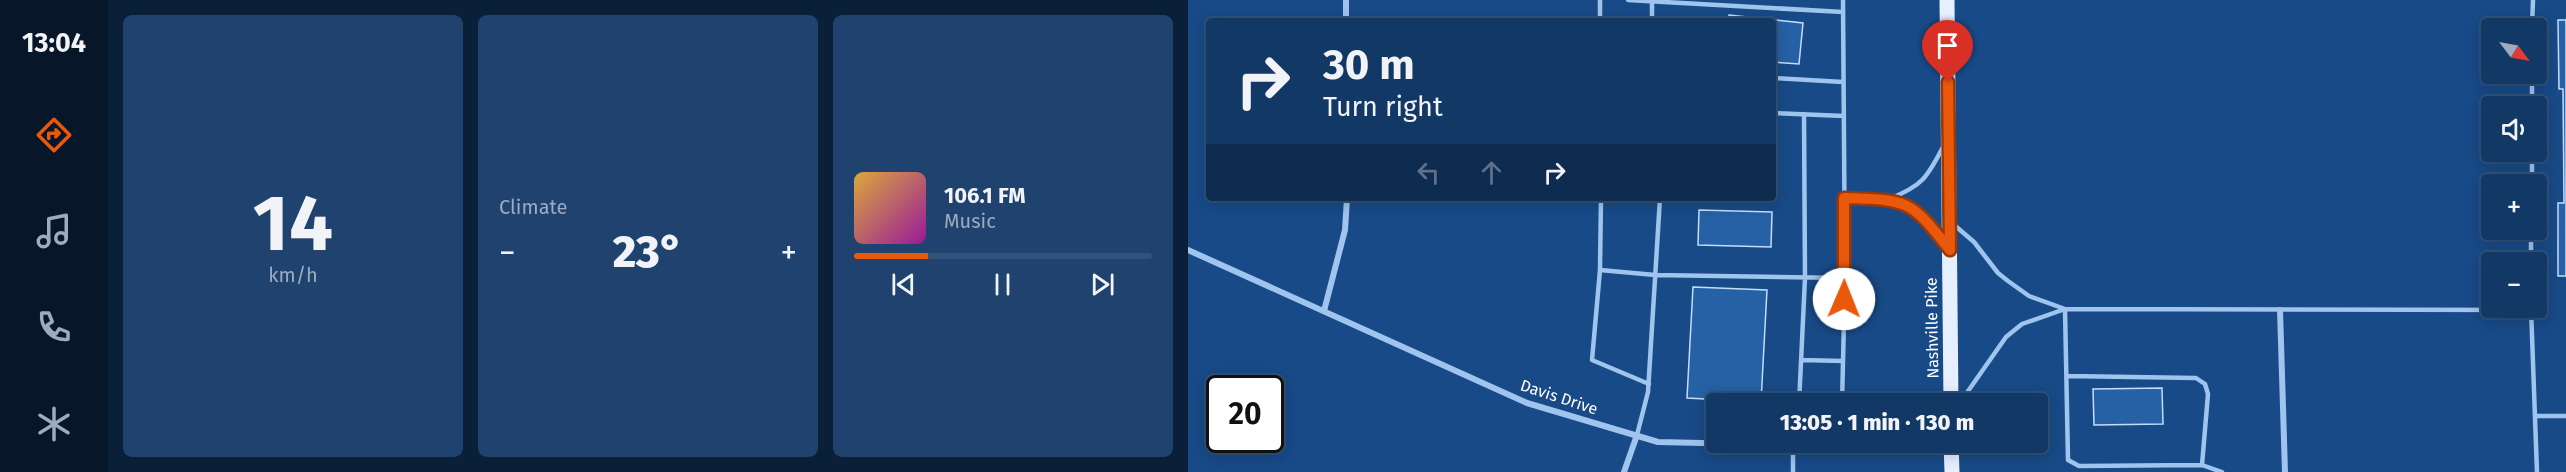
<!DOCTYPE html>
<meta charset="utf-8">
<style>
body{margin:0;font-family:"Fira Sans",sans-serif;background:#1f436e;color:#f1f3f6;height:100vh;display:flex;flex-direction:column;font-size:22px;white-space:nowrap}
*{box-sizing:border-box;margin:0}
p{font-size:20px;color:#9cacbf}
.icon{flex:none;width:33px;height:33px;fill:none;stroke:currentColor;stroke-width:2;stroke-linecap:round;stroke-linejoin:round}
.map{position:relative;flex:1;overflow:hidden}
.panel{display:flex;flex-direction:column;gap:15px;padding:15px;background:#0a1f38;width:1080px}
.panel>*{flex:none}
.top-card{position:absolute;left:18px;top:18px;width:570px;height:183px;border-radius:6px;box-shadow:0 3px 15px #0003,0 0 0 2px #315279;background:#123865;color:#f1f3f6;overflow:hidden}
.needle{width:39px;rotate:122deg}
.buttons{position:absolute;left:1293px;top:18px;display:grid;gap:12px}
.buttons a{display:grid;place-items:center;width:66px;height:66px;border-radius:6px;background:#123865;box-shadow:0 3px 15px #0003,0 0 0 2px #315279;font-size:30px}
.speed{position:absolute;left:18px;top:375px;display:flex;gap:12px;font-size:30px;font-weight:700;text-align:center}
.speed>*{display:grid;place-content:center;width:78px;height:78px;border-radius:50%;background:#123865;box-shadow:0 3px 15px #0003,0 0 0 2px #315279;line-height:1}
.speed .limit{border:3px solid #111;border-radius:9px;background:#fff;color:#111}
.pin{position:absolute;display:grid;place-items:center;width:51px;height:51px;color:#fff;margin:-62px -26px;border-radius:50% 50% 50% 0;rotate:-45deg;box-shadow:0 0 6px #0007}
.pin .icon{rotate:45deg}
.me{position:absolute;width:66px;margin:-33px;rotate:1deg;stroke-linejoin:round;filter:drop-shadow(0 0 4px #0008)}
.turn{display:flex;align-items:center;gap:21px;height:126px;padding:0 18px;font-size:27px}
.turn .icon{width:78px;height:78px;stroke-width:2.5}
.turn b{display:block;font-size:42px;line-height:51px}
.lanes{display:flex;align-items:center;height:57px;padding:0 18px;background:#0003;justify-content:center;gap:30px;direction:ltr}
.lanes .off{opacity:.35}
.big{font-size:45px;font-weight:800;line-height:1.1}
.panel .card{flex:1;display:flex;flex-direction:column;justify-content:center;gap:9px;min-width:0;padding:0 21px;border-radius:9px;background:#1f436e}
.panel .dial{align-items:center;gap:0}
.dial b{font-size:78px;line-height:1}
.song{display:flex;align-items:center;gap:18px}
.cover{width:72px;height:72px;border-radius:9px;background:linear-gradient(135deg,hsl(40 70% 55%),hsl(300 70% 35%))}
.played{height:6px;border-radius:3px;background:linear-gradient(90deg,#ea580c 25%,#315279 25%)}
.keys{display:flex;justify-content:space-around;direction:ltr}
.heat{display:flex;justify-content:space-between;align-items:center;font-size:33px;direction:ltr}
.panel .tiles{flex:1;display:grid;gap:15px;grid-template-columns:repeat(3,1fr)}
.trip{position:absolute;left:518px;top:393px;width:342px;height:60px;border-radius:6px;background:#123865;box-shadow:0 3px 15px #0003,0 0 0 2px #315279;font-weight:800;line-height:60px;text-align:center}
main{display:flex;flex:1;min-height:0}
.tab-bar{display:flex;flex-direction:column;width:108px;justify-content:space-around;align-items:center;background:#071628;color:#9cacbf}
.tab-bar .icon{width:42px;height:42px}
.tab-bar .selected{color:#ea580c}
.tab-bar b{font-size:27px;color:#f1f3f6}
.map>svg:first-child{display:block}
.building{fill:#2661a5;stroke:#c4ddfa;stroke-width:1.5}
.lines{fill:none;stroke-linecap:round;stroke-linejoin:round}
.lane{stroke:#9fc4ed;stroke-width:4.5}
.street{stroke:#9fc4ed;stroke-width:6}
.primary{stroke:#e5efff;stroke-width:15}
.route-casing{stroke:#983908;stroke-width:15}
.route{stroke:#ea580c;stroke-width:10}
.labels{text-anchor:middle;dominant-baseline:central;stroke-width:6;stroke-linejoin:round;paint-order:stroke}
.street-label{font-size:16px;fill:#fff;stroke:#184a87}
</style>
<main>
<nav class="tab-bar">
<b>13:04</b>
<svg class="icon selected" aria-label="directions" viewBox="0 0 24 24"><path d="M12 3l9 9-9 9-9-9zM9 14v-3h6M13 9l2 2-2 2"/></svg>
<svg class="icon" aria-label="music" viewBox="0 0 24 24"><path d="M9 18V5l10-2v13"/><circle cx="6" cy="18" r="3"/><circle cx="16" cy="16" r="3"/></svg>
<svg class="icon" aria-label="phone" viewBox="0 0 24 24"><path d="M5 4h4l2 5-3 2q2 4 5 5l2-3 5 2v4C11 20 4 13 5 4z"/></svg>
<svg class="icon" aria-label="climate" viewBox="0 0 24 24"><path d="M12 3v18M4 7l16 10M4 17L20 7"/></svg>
</nav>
<section class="panel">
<div class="tiles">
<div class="card dial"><b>14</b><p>km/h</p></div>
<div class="card"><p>Climate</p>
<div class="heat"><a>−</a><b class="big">23°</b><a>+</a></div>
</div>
<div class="card">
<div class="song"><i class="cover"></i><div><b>106.1 FM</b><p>Music</p></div></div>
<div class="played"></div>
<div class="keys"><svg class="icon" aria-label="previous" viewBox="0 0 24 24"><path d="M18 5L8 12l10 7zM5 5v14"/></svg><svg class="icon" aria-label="pause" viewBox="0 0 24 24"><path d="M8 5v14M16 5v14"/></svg><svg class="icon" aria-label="next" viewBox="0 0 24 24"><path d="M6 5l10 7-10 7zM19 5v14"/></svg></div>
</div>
</div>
</section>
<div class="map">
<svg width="1378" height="472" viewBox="0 0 1378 472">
<rect width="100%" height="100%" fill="#184a87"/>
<path class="building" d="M541,15L615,23L611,64L585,62V21H541Z
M1370,20H1378V276H1370V203H1376L1375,89H1371Z
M511,210L584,212L583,247L510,245Z
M505,287L579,290L573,402L499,398Z
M974,388L975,424L906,425L905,389Z"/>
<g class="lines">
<path class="lane" d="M412,0V21
M440,0L655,12
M464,1V21
M1344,28L1345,0
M585,78L655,82
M1344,106V74
M585,113L656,116
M1344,184V152
M413,198L412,270L404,360L461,384
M656,198C713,199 720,196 756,243
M701,199C734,186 739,178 755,147
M765,224L786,242L810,273L820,281L841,296L877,309
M1343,262V230
M412,270L467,275L657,278
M1343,308L1349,472
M877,309L880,460L891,466L1014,465L1034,472
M613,360L655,361
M879,376L1008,378L1017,384L1020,394L1014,465
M611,404L617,278L616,114
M654,404L657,278L655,0
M771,404L818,337L834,324L877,309L1343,310
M1347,416H1378
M449,435L460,392L472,198
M605,472V442"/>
<path class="street" d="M158,21V0
M0,250L339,403L470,442L605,445L763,446
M1092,310L1097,472
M136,311L157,230L159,198
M436,472L449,435"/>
<path class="primary" d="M759,0L763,404
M763,442L764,472"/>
</g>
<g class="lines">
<g class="route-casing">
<path id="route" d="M656,299V198C720,200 722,199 762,250L760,82"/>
</g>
<use href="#route" class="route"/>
</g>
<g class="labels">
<g class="street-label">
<text transform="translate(744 328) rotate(-91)">Nashville Pike</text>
<text transform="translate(371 397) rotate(18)">Davis Drive</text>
</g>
</g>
</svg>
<div class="buttons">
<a><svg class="needle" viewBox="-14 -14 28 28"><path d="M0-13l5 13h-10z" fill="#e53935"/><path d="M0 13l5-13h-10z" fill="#9cacbf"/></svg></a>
<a><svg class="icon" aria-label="sound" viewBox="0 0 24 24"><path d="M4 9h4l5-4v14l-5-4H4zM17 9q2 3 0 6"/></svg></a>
<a>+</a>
<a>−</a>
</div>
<div class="speed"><div class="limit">20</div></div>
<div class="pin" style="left:760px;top:82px;background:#d93025"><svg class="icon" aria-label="arrive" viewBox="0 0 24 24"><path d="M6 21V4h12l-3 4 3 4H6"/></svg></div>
<svg class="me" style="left:656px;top:299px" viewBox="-20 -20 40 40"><circle r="19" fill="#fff"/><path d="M0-13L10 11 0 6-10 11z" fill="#ea580c"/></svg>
<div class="trip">13:05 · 1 min · 130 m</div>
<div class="top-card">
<div class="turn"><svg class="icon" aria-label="right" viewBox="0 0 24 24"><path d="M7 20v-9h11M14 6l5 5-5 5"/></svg><div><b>30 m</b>Turn right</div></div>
<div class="lanes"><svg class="icon off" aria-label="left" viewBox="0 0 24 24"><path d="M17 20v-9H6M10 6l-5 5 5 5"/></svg><svg class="icon off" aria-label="ahead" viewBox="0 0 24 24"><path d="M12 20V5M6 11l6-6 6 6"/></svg><svg class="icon" aria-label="right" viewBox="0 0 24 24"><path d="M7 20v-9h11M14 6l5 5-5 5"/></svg></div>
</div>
</div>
</main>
